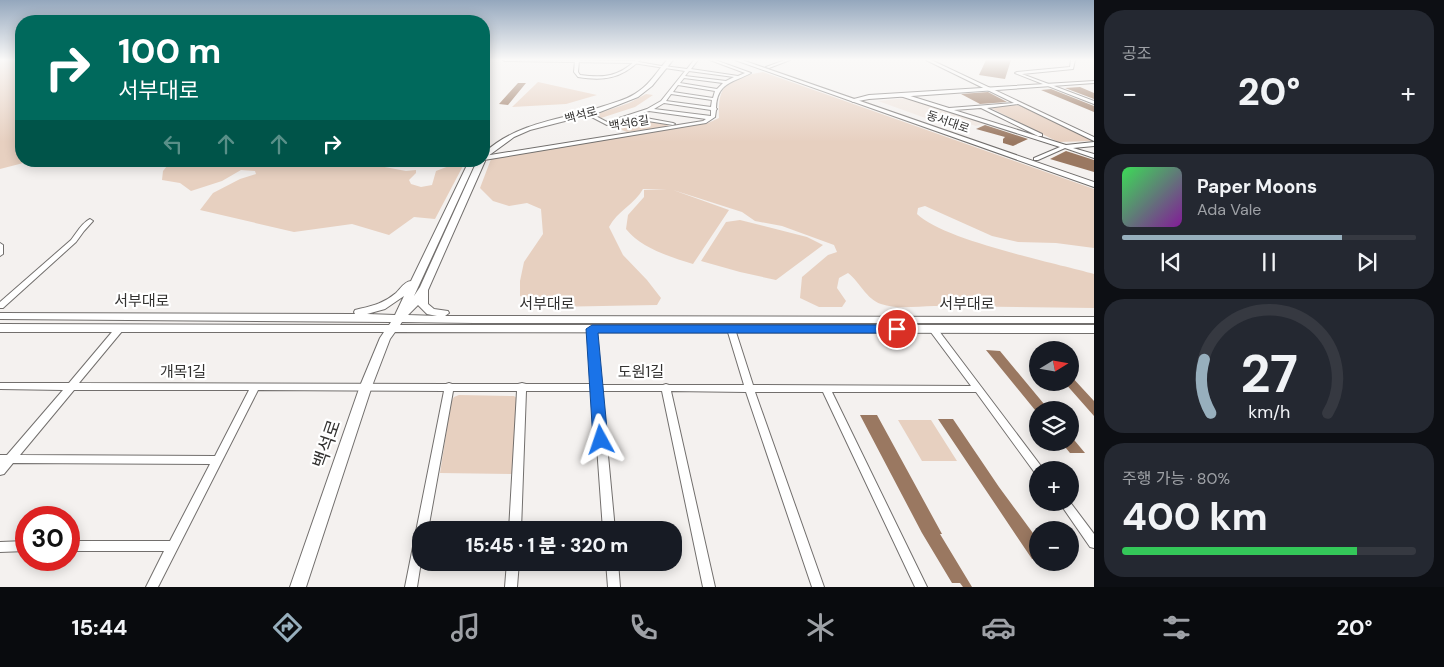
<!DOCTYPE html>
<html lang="ko">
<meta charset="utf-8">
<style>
body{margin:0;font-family:"DM Sans","Noto Sans KR",sans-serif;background:#242831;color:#f1f3f6;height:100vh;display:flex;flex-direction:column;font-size:19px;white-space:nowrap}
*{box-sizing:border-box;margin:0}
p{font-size:16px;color:#9ea1a6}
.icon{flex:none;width:28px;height:28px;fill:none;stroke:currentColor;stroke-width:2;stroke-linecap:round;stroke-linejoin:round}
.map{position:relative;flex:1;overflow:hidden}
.details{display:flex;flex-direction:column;gap:10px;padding:10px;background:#0d0f14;width:350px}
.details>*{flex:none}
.hud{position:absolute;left:15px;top:15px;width:475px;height:152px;border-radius:20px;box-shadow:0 2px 12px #0003;background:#00695c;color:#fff;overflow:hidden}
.needle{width:32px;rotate:79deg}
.controls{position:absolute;left:1029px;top:341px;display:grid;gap:10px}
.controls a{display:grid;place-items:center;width:50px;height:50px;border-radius:50%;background:#171b24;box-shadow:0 2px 12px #0003;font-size:25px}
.speed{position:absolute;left:15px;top:506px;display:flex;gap:10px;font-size:25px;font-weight:700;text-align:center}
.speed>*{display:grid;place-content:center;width:65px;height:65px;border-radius:50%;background:#171b24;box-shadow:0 2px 12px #0003;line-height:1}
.speed .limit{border:8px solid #d22;background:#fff;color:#111}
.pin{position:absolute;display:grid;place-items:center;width:42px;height:42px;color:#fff;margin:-21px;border:2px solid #fff;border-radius:50%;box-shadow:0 1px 5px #0007}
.me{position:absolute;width:55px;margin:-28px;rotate:355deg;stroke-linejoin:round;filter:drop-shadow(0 0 4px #0008)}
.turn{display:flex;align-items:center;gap:18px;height:105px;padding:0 20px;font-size:22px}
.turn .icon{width:65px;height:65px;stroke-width:2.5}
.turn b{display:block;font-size:35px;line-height:42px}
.lanes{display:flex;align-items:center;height:48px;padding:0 20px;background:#0003;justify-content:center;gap:25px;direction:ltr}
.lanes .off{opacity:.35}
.big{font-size:38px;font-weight:800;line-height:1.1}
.details .tile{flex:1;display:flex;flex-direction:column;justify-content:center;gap:8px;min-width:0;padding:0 18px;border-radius:20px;background:#242831}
.details .dial{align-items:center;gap:0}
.dial svg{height:130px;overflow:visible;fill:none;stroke:#363941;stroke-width:7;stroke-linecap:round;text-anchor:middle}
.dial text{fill:#f1f3f6;stroke:none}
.song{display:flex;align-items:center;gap:15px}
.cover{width:60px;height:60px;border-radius:8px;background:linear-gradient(135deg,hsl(130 70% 55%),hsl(290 70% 35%))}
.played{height:5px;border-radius:2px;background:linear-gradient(90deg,#97afbd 75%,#363941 75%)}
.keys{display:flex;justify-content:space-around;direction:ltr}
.heat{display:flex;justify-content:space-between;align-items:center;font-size:28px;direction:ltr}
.charge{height:8px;border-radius:4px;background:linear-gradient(90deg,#34c759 80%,#363941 0)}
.trip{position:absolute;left:412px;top:521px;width:270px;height:50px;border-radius:20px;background:#171b24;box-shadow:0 2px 12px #0003;font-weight:800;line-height:50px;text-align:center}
.dock{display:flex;height:80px;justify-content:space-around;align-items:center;background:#090b0e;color:#9ea1a6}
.dock .icon{width:35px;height:35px}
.dock .selected{color:#97afbd}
.dock b{font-size:22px;color:#f1f3f6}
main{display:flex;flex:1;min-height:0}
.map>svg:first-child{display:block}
.built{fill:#f0e6df}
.green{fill:#e7d0c0}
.building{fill:#9a7861}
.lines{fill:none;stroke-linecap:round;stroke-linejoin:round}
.minor-casing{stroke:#726f6d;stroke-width:2}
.tertiary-casing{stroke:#726f6d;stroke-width:2}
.secondary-casing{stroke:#726f6d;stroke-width:2}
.minor{fill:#fff;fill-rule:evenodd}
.tertiary{fill:#fff;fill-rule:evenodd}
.secondary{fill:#fff;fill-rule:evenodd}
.route{fill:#1a73e8;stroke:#114b97}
.labels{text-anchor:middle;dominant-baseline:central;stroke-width:4.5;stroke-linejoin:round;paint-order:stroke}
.far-street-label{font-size:12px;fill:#333231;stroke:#fff}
.street-label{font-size:15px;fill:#333231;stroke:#fff}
.near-street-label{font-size:18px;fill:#333231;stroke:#fff}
</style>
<main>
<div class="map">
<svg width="1094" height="587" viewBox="0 0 1094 587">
<rect width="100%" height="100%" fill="#f4f1ef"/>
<path class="built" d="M906,98L985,123L976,126L944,116L931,120L878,101Z"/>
<path class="green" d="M0,60H21V161H31L0,169Z
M763,72L1094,189V248L1056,243L1018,242L992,236L925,206L918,208L917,214C943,240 1055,263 1094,274V308C1041,307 987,307 934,306C917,306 898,310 881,304C866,299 860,282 848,273L839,278L837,288L846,301L842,307H819L800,298L802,277L828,255L837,252L834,245L782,226L755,221L742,212L673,190L729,210L693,264C670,257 641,248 626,229L628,215L644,197V190H667L643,189C635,204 617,211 609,227L623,255L647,280L661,298L657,305L548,307L520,296V281L524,262L543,234L541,209L527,203L509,206L493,201L480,188L491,159L630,134L708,123L719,118C717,82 730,78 763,72Z
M538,82L597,95L566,104L512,107Z
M646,94L653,95L635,107L601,118L594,115L629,103Z
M1014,105L1021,106L1093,139L1092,141L1058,142L989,107Z
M632,118L669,124V125L666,127L627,132L614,127V124Z
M171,161H370L374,165L406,171L416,170V173L409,180L411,184L421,187L432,185L436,171L449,166L464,164L435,219L414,217L389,235L352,224L294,232L200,210L213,193L240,179L256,174L255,171L241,170L222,181L191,191L180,183L162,180L163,171Z
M740,220L807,237L823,245L776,280L740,272L701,261L726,222Z
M459,395L514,396L518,399L514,474L440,473L451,402L454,397Z
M898,420H931L957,461H922Z"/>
<path class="building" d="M986,60H1011L1005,79L979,75Z
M518,83H526L508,105L499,104Z
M1080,87L1094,93V99L1065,88Z
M1051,89L1094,106V112L1041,90Z
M988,92L1007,102L980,104L961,94Z
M985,125L1028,139L1013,146L1003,143V139L1005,137L976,129Z
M1066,151L1094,160V172L1050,159Z
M986,350L1000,351L1049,410H1035Z
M1070,375L1094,401V416L1064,382H1070Z
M860,415H877L942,534H940L972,587H963L960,583H952L922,533Z
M938,419H953L999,487L1038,540V559H1032Z
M1070,435L1085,453H1070L1061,442H1070Z"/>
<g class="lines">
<g class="minor-casing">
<path id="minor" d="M575,60H579L578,72L580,75C604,78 618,77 636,60H640C621,79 603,81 578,77L574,72Z
M694,60H698L691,69L738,76L745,73L710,60H715L751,73C733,83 717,82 716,108L717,109L716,110L715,117L706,123L484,160V156L703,121L706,119L649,111L635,116L673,123L675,124L673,125L629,118L607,125L584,113L588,112L607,122L647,109L661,101L685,71L665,68L664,66L687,69ZM689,71L734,77L726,81L685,76ZM684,78L723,83L717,89L680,83ZM678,85L715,91L713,98L673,92ZM671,94L712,100L711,107L666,101ZM664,103L711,110V116L654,109Z
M785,60H790L769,68L766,67Z
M926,60H931L1094,137V141L1018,104L987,108L1042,134V136H1038L981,108L954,110L1066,145L1094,142V146L1073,148L1094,154V158L1065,148L1038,160H1034V158L1060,147L900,96V94H904L949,108L1014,103Z
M1071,60H1075L1073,69L1022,74L1094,101V104L1015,73L1017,72L1070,67Z
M90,219L93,221L84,231L76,242L3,308H0V302L71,240C77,232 82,223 90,219Z
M0,243L3,245V254L0,256Z
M120,325L124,328L123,330L79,383L446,384L449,383L452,384H518L522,383L526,384H592L588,329L592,326L596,329L601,385H663L666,384L669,385H744L727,329L731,326L735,329L753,385L971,386L930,331L929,329L930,327H936L1044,470H1038V474L1035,473L976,392H832L927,587H915L823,392H755L824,587H812L746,392L671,391L715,587H703L662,391H602L615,530H603L593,391H526L521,530H509L517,391H453L428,530H421V562L417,587H405L444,391L258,390L158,587H146L164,551H69V541H170L210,464L13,463L4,474L0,475V455H7L63,390L0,389V383H69L117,326ZM74,390H249L215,456L20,455Z
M1059,502H1070L1094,534V548L1090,547Z
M26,541V551L0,552V542Z
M507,562H519L517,587H505Z
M606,562H618L620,587H608Z"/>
</g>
<g class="tertiary-casing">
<path id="tertiary" d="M503,60L633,61L667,67L665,68L633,63L505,61Z
M1094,81V83L869,99L853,102L850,100L869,95Z"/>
</g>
<g class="secondary-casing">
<path id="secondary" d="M667,60H673L652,86L638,97L600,112L530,130L514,137L484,159V153C517,122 562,120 604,106C616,102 629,99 639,91C651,83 658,70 667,60Z
M735,60H742L1094,182V187Z
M484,160L485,161L428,290V304L434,309L448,311L449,313L445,316L1094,317V323H474L402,322L400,325H1094V333L395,332L390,339L372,386L306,587H290L360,386L380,338L384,332H0V324L389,325L391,322L0,319V313L355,314L354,312L355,310C371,306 383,304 396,293C401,288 404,282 411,281L469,161H476L414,296L420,287L477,161H484ZM404,296L395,315L367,314L385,309ZM418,305L427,314L437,316L408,315Z"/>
</g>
<use href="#minor" class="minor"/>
<use href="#tertiary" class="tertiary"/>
<use href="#secondary" class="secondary"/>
</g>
<linearGradient id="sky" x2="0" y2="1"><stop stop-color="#94a7bd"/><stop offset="0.42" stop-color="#faf9f8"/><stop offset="1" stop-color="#faf9f8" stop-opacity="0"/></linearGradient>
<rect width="1094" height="142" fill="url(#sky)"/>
<path class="route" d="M592,325H897L903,329L897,333H598L608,440L606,445L601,447L595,445L593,440L586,329Z"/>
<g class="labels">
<g class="far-street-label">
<text transform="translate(581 115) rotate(-15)">백석로</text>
<text transform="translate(948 122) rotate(19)">동서대로</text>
<text transform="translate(629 123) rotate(-9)">백석6길</text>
</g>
<g class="street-label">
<text x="142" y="301">서부대로</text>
<text x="547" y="304">서부대로</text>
<text x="967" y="304">서부대로</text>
<text x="183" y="372">개목1길</text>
<text x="641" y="372">도원1길</text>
</g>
<g class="near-street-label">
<text transform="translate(327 444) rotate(-71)">백석로</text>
</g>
</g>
</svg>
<div class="controls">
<a><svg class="needle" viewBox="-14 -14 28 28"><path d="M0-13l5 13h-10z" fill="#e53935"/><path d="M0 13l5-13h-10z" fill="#9ea1a6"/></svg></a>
<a><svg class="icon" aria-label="layers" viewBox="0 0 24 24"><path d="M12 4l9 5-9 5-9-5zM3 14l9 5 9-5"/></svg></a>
<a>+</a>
<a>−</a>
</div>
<div class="speed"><div class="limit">30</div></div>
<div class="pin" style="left:897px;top:329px;background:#d93025"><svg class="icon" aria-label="arrive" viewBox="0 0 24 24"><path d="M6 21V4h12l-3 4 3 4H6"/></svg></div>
<svg class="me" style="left:601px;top:440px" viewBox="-20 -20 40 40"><path d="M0-17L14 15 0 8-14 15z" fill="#1a73e8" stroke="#fff" stroke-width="4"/></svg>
<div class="trip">15:45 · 1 분 · 320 m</div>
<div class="hud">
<div class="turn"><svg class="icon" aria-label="right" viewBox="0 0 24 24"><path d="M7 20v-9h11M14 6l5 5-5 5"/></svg><div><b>100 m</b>서부대로</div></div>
<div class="lanes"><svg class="icon off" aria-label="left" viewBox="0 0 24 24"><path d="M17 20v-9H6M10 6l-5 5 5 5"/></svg><svg class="icon off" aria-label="ahead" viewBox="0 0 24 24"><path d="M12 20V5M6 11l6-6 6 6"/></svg><svg class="icon off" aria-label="ahead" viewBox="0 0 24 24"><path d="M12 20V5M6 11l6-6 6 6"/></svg><svg class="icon" aria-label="right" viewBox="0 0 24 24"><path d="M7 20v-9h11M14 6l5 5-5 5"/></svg></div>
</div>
</div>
<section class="details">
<div class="tile"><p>공조</p>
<div class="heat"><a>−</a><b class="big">20°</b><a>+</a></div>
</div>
<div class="tile">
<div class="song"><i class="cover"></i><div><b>Paper Moons</b><p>Ada Vale</p></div></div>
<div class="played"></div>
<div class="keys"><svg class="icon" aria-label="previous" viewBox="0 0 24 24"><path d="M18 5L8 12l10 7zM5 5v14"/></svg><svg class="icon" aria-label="pause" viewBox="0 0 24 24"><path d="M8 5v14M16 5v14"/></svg><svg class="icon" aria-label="next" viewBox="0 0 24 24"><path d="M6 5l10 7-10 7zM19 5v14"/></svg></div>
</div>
<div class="tile dial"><svg viewBox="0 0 100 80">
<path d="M14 69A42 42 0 1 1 86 69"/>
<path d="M14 69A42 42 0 0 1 10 36" stroke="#97afbd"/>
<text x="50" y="56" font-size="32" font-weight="700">27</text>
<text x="50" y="72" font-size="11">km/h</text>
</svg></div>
<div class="tile"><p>주행 가능 · 80%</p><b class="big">400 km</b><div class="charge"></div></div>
</section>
</main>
<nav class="dock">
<b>15:44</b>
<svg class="icon selected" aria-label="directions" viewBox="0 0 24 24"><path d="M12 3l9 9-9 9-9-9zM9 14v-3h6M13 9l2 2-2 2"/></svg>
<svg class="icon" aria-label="music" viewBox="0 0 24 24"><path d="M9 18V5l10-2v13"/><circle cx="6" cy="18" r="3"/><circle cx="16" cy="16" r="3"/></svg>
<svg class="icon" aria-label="phone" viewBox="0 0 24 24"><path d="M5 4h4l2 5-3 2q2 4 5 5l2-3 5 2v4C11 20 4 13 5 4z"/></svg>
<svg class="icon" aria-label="climate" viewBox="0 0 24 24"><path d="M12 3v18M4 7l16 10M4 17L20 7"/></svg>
<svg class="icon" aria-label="car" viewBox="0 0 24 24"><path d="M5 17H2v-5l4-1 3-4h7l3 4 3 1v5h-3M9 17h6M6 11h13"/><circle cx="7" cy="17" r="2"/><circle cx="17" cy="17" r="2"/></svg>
<svg class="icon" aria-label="filters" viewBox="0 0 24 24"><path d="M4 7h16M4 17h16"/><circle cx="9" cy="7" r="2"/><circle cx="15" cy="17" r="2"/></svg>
<b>20°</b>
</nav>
